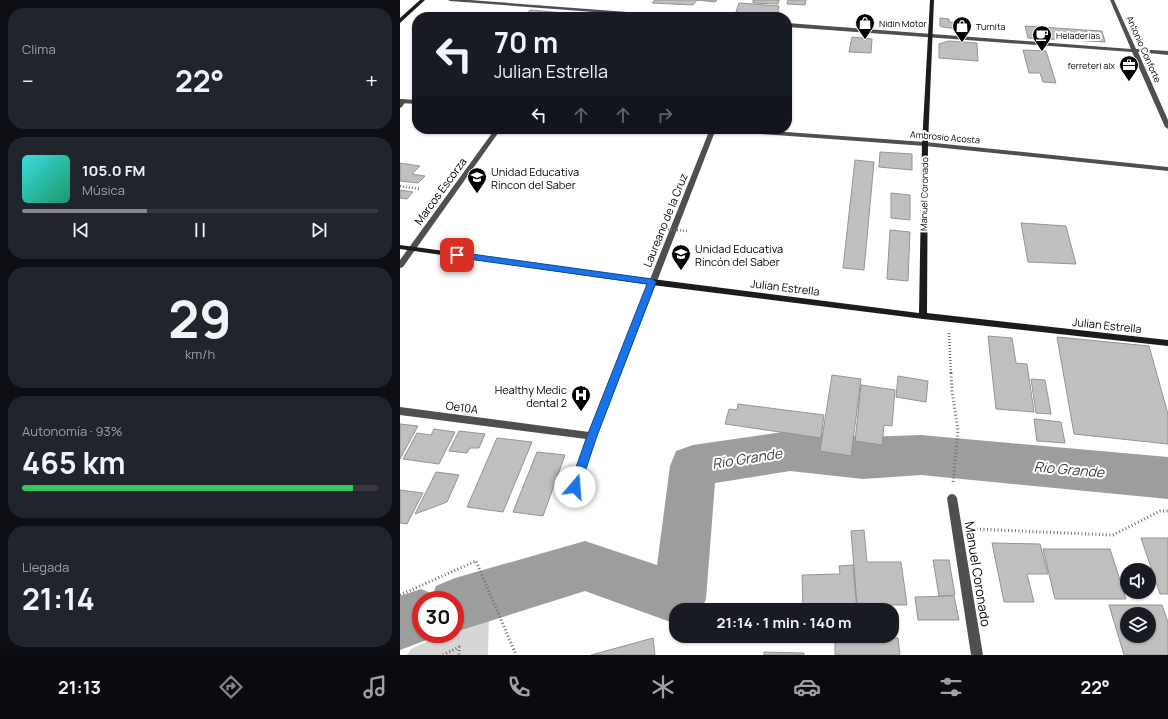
<!DOCTYPE html>
<html lang="es">
<meta charset="utf-8">
<style>
body{margin:0;font-family:Manrope,sans-serif;background:#20242c;color:#f1f3f6;height:100vh;display:flex;flex-direction:column;font-size:15px;white-space:nowrap}
*{box-sizing:border-box;margin:0}
p{font-size:13px;color:#9ea1a6}
.icon{flex:none;width:22px;height:22px;fill:none;stroke:currentColor;stroke-width:2;stroke-linecap:round;stroke-linejoin:round}
.map{position:relative;flex:1;overflow:hidden}
.sheet{display:flex;flex-direction:column;gap:8px;padding:8px;background:#0d0f14;width:400px}
.sheet>*{flex:none}
.top-card{position:absolute;left:12px;top:12px;width:380px;height:122px;border-radius:16px;box-shadow:0 1px 3px #0004;background:#171b24;color:#f1f3f6;overflow:hidden}
.controls{position:absolute;left:720px;top:563px;display:grid;gap:8px}
.controls a{display:grid;place-items:center;width:36px;height:36px;border-radius:50%;background:#171b24;box-shadow:0 1px 3px #0004;font-size:20px}
.speed{position:absolute;left:12px;top:591px;display:flex;gap:8px;font-size:20px;font-weight:700;text-align:center}
.speed>*{display:grid;place-content:center;width:52px;height:52px;border-radius:50%;background:#171b24;box-shadow:0 1px 3px #0004;line-height:1}
.speed .limit{border:6px solid #d22;background:#fff;color:#111}
.pin{position:absolute;display:grid;place-items:center;width:34px;height:34px;color:#fff;margin:-17px;border-radius:8px;box-shadow:0 2px 6px #0006}
.me{position:absolute;width:44px;margin:-22px;rotate:18deg;stroke-linejoin:round;filter:drop-shadow(0 0 3px #0008)}
.turn{display:flex;align-items:center;gap:14px;height:84px;padding:0 16px;font-size:18px}
.turn .icon{width:52px;height:52px;stroke-width:2.5}
.turn b{display:block;font-size:28px;line-height:34px}
.lanes{display:flex;align-items:center;height:38px;padding:0 16px;background:#0003;justify-content:center;gap:20px;direction:ltr}
.lanes .off{opacity:.35}
.big{font-size:30px;font-weight:700;line-height:1.1}
.sheet .card{flex:1;display:flex;flex-direction:column;justify-content:center;gap:6px;min-width:0;padding:0 14px;border-radius:16px;background:#20242c}
.sheet .dial{align-items:center;gap:0}
.dial b{font-size:52px;line-height:1}
.song{display:flex;align-items:center;gap:12px}
.cover{width:48px;height:48px;border-radius:6px;background:linear-gradient(135deg,hsl(180 70% 55%),hsl(160 70% 35%))}
.played{height:4px;border-radius:2px;background:linear-gradient(90deg,#858687 35%,#363941 35%)}
.keys{display:flex;justify-content:space-around;direction:ltr}
.heat{display:flex;justify-content:space-between;align-items:center;font-size:22px;direction:ltr}
.charge{height:6px;border-radius:3px;background:linear-gradient(90deg,#34c759 93%,#363941 0)}
.trip{position:absolute;left:269px;top:603px;width:230px;height:40px;border-radius:16px;background:#171b24;box-shadow:0 1px 3px #0004;font-weight:700;line-height:40px;text-align:center}
.menu{display:flex;height:64px;justify-content:space-around;align-items:center;background:#090b0e;color:#9ea1a6}
.menu .icon{width:28px;height:28px}
.menu .selected{color:#858687}
.menu b{font-size:18px;color:#f1f3f6}
main{display:flex;flex:1;min-height:0}
.map>svg:first-child{display:block}
.green{fill:#d6d6d6}
.lines{fill:none;stroke-linecap:round;stroke-linejoin:round}
.river{fill:#9d9d9d;fill-rule:evenodd}
.building{fill:#bfbfbf;stroke:#939393;fill-rule:evenodd}
.path-far1{stroke:#717171;stroke-width:2.5;stroke-dasharray:1 2;stroke-linecap:butt}
.path{stroke:#717171;stroke-width:3;stroke-dasharray:1 2.5;stroke-linecap:butt}
.lane{fill:#4f4f4f;fill-rule:evenodd}
.street{fill:#4f4f4f;fill-rule:evenodd}
.secondary{fill:#1c1c1c;fill-rule:evenodd}
.path-bridge{stroke:#717171;stroke-width:2.5;stroke-dasharray:1 2;stroke-linecap:butt}
.route{fill:#1a73e8;stroke:#114b97}
.labels{text-anchor:middle;dominant-baseline:central;stroke-width:4;stroke-linejoin:round;paint-order:stroke}
.far-poi-label{font-size:9px;fill:#000;stroke:#fff;text-anchor:start}
.far-street-label{font-size:9px;fill:#000;stroke:#fff}
.poi-label{font-size:11px;fill:#000;stroke:#fff;text-anchor:start}
.street-label{font-size:11px;fill:#000;stroke:#fff}
.near-street-label{font-size:13px;fill:#000;stroke:#fff}
.near-water-label{font-size:14px;font-style:italic;fill:#3e3e3e;stroke:#fff}
</style>
<main>
<section class="sheet">
<div class="card"><p>Clima</p>
<div class="heat"><a>−</a><b class="big">22°</b><a>+</a></div>
</div>
<div class="card">
<div class="song"><i class="cover"></i><div><b>105.0 FM</b><p>Música</p></div></div>
<div class="played"></div>
<div class="keys"><svg class="icon" aria-label="previous" viewBox="0 0 24 24"><path d="M18 5L8 12l10 7zM5 5v14"/></svg><svg class="icon" aria-label="pause" viewBox="0 0 24 24"><path d="M8 5v14M16 5v14"/></svg><svg class="icon" aria-label="next" viewBox="0 0 24 24"><path d="M6 5l10 7-10 7zM19 5v14"/></svg></div>
</div>
<div class="card dial"><b>29</b><p>km/h</p></div>
<div class="card"><p>Autonomía · 93%</p><b class="big">465 km</b><div class="charge"></div></div>
<div class="card"><p>Llegada</p><b class="big">21:14</b></div>
</section>
<div class="map">
<svg width="768" height="655" viewBox="0 0 768 655">
<rect width="100%" height="100%" fill="#fff"/>
<path class="green" d="M89,612L88,655H7L11,649L43,634H55V628Z"/>
<g class="lines">
<path class="river" d="M390,431L463,437L521,435L768,457V499L521,475L463,479L390,471L315,483L306,599L301,610H276V624L185,591L55,632V600H21V634L40,635L0,650V596L21,589L33,594L36,586L55,578L185,541L257,565L270,466L276,451L293,445Z"/>
</g>
<path class="building" d="M255,0H317L315,2L297,0L293,5L252,3Z
M353,0H379L378,4L353,3Z
M388,0H406L405,5L387,4Z
M339,3L379,6L377,16L336,12Z
M130,10L176,14L174,17H124Z
M540,18L549,19V22L567,24V30L542,27L540,26Z
M625,26L685,30L689,41L628,38Z
M685,30L702,31L705,42L689,41Z
M452,37L472,39L471,53L449,52Z
M549,41L577,43L578,61L539,58V44Z
M623,50L646,51L656,83L643,82L640,73H629Z
M480,152L512,154V170L479,167Z
M455,160L474,162L464,270L443,268Z
M0,163L20,166L12,174L25,176L18,183L0,181Z
M0,190L13,192L7,199L0,198Z
M491,193L510,195V220L491,218Z
M621,223L666,226L676,264L628,262Z
M490,230L510,232L508,281L487,279Z
M588,336L612,338L616,363L627,364L634,412L596,409Z
M657,337L749,346L768,414V444L674,434Z
M432,375L461,379L451,456L420,451Z
M498,376L528,381L526,402L496,397Z
M631,379L645,380L651,414L636,413Z
M461,385L495,390L492,426L484,425L482,445L455,441Z
M338,404L424,415L421,438L325,424L329,409L337,410Z
M634,419L661,422L665,443L637,441Z
M0,424L18,426L0,459Z
M34,429L55,432L39,464L3,459L17,433L31,435Z
M59,431L85,434L79,448H70L67,453L49,451Z
M97,438L132,442L103,512L67,507Z
M137,452L165,455L143,516L113,512Z
M36,472L59,475L47,502L15,514Z
M0,490L23,493L7,524L0,523Z
M464,530L467,562H501L507,605H457L451,531Z
M741,538H768V594H760Z
M592,543L640,544L648,574H627L634,602H604Z
M643,549H710L726,599H655Z
M533,560H549L555,595L539,596Z
M453,565L457,610H403L402,575L440,574L439,566Z
M554,596L559,620H518L515,597Z
M709,605H762L768,622V655H724ZM727,614H749V636H727Z
M435,637L498,638L500,655H435Z
M253,638L255,655H191Z
M364,652L404,653V655H364Z"/>
<g class="lines">
<path class="path-far1" d="M0,186L20,189
M549,333L551,374"/>
<path class="path" d="M551,373L552,391L558,430L553,483
M573,529L713,535L760,511H768
M0,595L76,561L116,655
M43,655L59,647V655"/>
<path class="lane" d="M3,99L6,101L2,107L0,108V101Z"/>
<path class="street" d="M48,0H70L280,16L282,17H260L50,1Z
M710,0H714L736,49L768,51V55L738,52L768,120V129L765,127L732,52L387,27V23L731,49Z
M0,99L17,100V104L0,103Z
M95,129H101L3,267L0,268V260Z
M310,129H316L197,436L174,502L171,503L168,502L166,499L186,439L0,415V407L189,432Z
M318,129H346L525,142L768,167V171L525,146L321,131Z
M552,494L555,495L557,498L583,655H571L547,498L549,495Z"/>
<path class="secondary" d="M20,0H25L0,23V18Z
M530,0H534L528,144L527,313L768,340V346L523,319L252,285L0,249V245L252,279L519,313L522,144Z"/>
<path class="path-bridge" d="M262,229L287,231"/>
</g>
<path class="route" d="M57,252L252,279L256,282L197,436L179,490L175,492L171,490L169,487L187,436L247,284L54,257L53,255L54,253Z"/>
<defs>
<g id="shop-pin" transform="scale(1)"><path d="M0 17L-7.5 6A9.5 9.5 0 1 1 7.5 6Z" fill="#000" stroke="#fff"/><path d="M-5-2.5h2.3a2.7 3.5 0 0 1 5.4 0H5L5.5 6h-11ZM-1.5-2.5h3a1.5 2.3 0 0 0-3 0Z" fill="#fff"/></g>
<g id="cafe-pin" transform="scale(1)"><path d="M0 17L-7.5 6A9.5 9.5 0 1 1 7.5 6Z" fill="#000" stroke="#fff"/><path d="M-5.5-4.5H6V0H3Q3 3.5 0 3.5H-2.5Q-5.5 3.5-5.5 0ZM3-3.2v2h1.7v-2ZM-6 4.5H4V6H-6Z" fill="#fff"/></g>
<g id="office-pin" transform="scale(1)"><path d="M0 17L-7.5 6A9.5 9.5 0 1 1 7.5 6Z" fill="#000" stroke="#fff"/><path d="M-6-3h4V-5.5h4V-3h4V5H-6ZM-1-4.5V-3h2v-1.5ZM-6 0V1H6V0Z" fill="#fff"/></g>
<g id="school-pin" transform="scale(1)"><path d="M0 17L-7.5 6A9.5 9.5 0 1 1 7.5 6Z" fill="#000" stroke="#fff"/><path d="M0-5L7-2L0 1L-7-2ZM-4 1L0 2.5L4 1V4Q0 6-4 4Z" fill="#fff"/></g>
<g id="hospital-pin" transform="scale(1)"><path d="M0 17L-7.5 6A9.5 9.5 0 1 1 7.5 6Z" fill="#000" stroke="#fff"/><path d="M-5-5h3v3.5h4V-5h3V5h-3V1.5h-4V5h-3Z" fill="#fff"/></g>
</defs>
<g fill-rule="evenodd">
<use href="#shop-pin" x="465" y="23"/>
<use href="#shop-pin" x="562" y="26"/>
<use href="#cafe-pin" x="642" y="35"/>
<use href="#office-pin" x="729" y="65"/>
<use href="#school-pin" x="77" y="177"/>
<use href="#school-pin" x="281" y="254"/>
<use href="#hospital-pin" x="181" y="395"/>
</g>
<g class="labels">
<g class="far-poi-label">
<text x="479" y="23">Nidin Motor</text>
<text x="576" y="26">Turnita</text>
<text x="656" y="35">Heladerias</text>
<text x="715" y="65" text-anchor="end">ferreteri alx</text>
</g>
<g class="far-street-label">
<text transform="translate(744 49) rotate(66)">Antonio Conforte</text>
<text transform="translate(545 137) rotate(5)">Ambrosio Acosta</text>
<text transform="translate(524 194) rotate(-89)">Manuel Coronado</text>
</g>
<g class="poi-label">
<text x="91" y="171">Unidad Educativa<tspan x="91" dy="13">Rincon del Saber</tspan></text>
<text x="295" y="248">Unidad Educativa<tspan x="295" dy="13">Rincón del Saber</tspan></text>
<text x="167" y="389" text-anchor="end">Healthy Medic<tspan x="167" dy="13">dental 2</tspan></text>
</g>
<g class="street-label">
<text transform="translate(40 191) rotate(-54)">Marcos Escorza</text>
<text transform="translate(265 220) rotate(-68)">Laureano de la Cruz</text>
<text transform="translate(385 287) rotate(7)">Julian Estrella</text>
<text transform="translate(707 325) rotate(6)">Julian Estrella</text>
<text transform="translate(62 407) rotate(8)">Oe10A</text>
</g>
<g class="near-street-label">
<text transform="translate(578 574) rotate(81)">Manuel Coronado</text>
</g>
<g class="near-water-label">
<text transform="translate(347 458) rotate(-9)">Rio Grande</text>
<text transform="translate(669 469) rotate(5)">Rio Grande</text>
</g>
</g>
</svg>
<div class="controls">
<a><svg class="icon" aria-label="sound" viewBox="0 0 24 24"><path d="M4 9h4l5-4v14l-5-4H4zM17 9q2 3 0 6"/></svg></a>
<a><svg class="icon" aria-label="layers" viewBox="0 0 24 24"><path d="M12 4l9 5-9 5-9-5zM3 14l9 5 9-5"/></svg></a>
</div>
<div class="speed"><div class="limit">30</div></div>
<div class="pin" style="left:57px;top:255px;background:#d93025"><svg class="icon" aria-label="arrive" viewBox="0 0 24 24"><path d="M6 21V4h12l-3 4 3 4H6"/></svg></div>
<svg class="me" style="left:175px;top:487px" viewBox="-20 -20 40 40"><circle r="19" fill="#fff"/><path d="M0-13L10 11 0 6-10 11z" fill="#1a73e8"/></svg>
<div class="trip">21:14 · 1 min · 140 m</div>
<div class="top-card">
<div class="turn"><svg class="icon" aria-label="left" viewBox="0 0 24 24"><path d="M17 20v-9H6M10 6l-5 5 5 5"/></svg><div><b>70 m</b>Julian Estrella</div></div>
<div class="lanes"><svg class="icon" aria-label="left" viewBox="0 0 24 24"><path d="M17 20v-9H6M10 6l-5 5 5 5"/></svg><svg class="icon off" aria-label="ahead" viewBox="0 0 24 24"><path d="M12 20V5M6 11l6-6 6 6"/></svg><svg class="icon off" aria-label="ahead" viewBox="0 0 24 24"><path d="M12 20V5M6 11l6-6 6 6"/></svg><svg class="icon off" aria-label="right" viewBox="0 0 24 24"><path d="M7 20v-9h11M14 6l5 5-5 5"/></svg></div>
</div>
</div>
</main>
<nav class="menu">
<b>21:13</b>
<svg class="icon selected" aria-label="directions" viewBox="0 0 24 24"><path d="M12 3l9 9-9 9-9-9zM9 14v-3h6M13 9l2 2-2 2"/></svg>
<svg class="icon" aria-label="music" viewBox="0 0 24 24"><path d="M9 18V5l10-2v13"/><circle cx="6" cy="18" r="3"/><circle cx="16" cy="16" r="3"/></svg>
<svg class="icon" aria-label="phone" viewBox="0 0 24 24"><path d="M5 4h4l2 5-3 2q2 4 5 5l2-3 5 2v4C11 20 4 13 5 4z"/></svg>
<svg class="icon" aria-label="climate" viewBox="0 0 24 24"><path d="M12 3v18M4 7l16 10M4 17L20 7"/></svg>
<svg class="icon" aria-label="car" viewBox="0 0 24 24"><path d="M5 17H2v-5l4-1 3-4h7l3 4 3 1v5h-3M9 17h6M6 11h13"/><circle cx="7" cy="17" r="2"/><circle cx="17" cy="17" r="2"/></svg>
<svg class="icon" aria-label="filters" viewBox="0 0 24 24"><path d="M4 7h16M4 17h16"/><circle cx="9" cy="7" r="2"/><circle cx="15" cy="17" r="2"/></svg>
<b>22°</b>
</nav>
